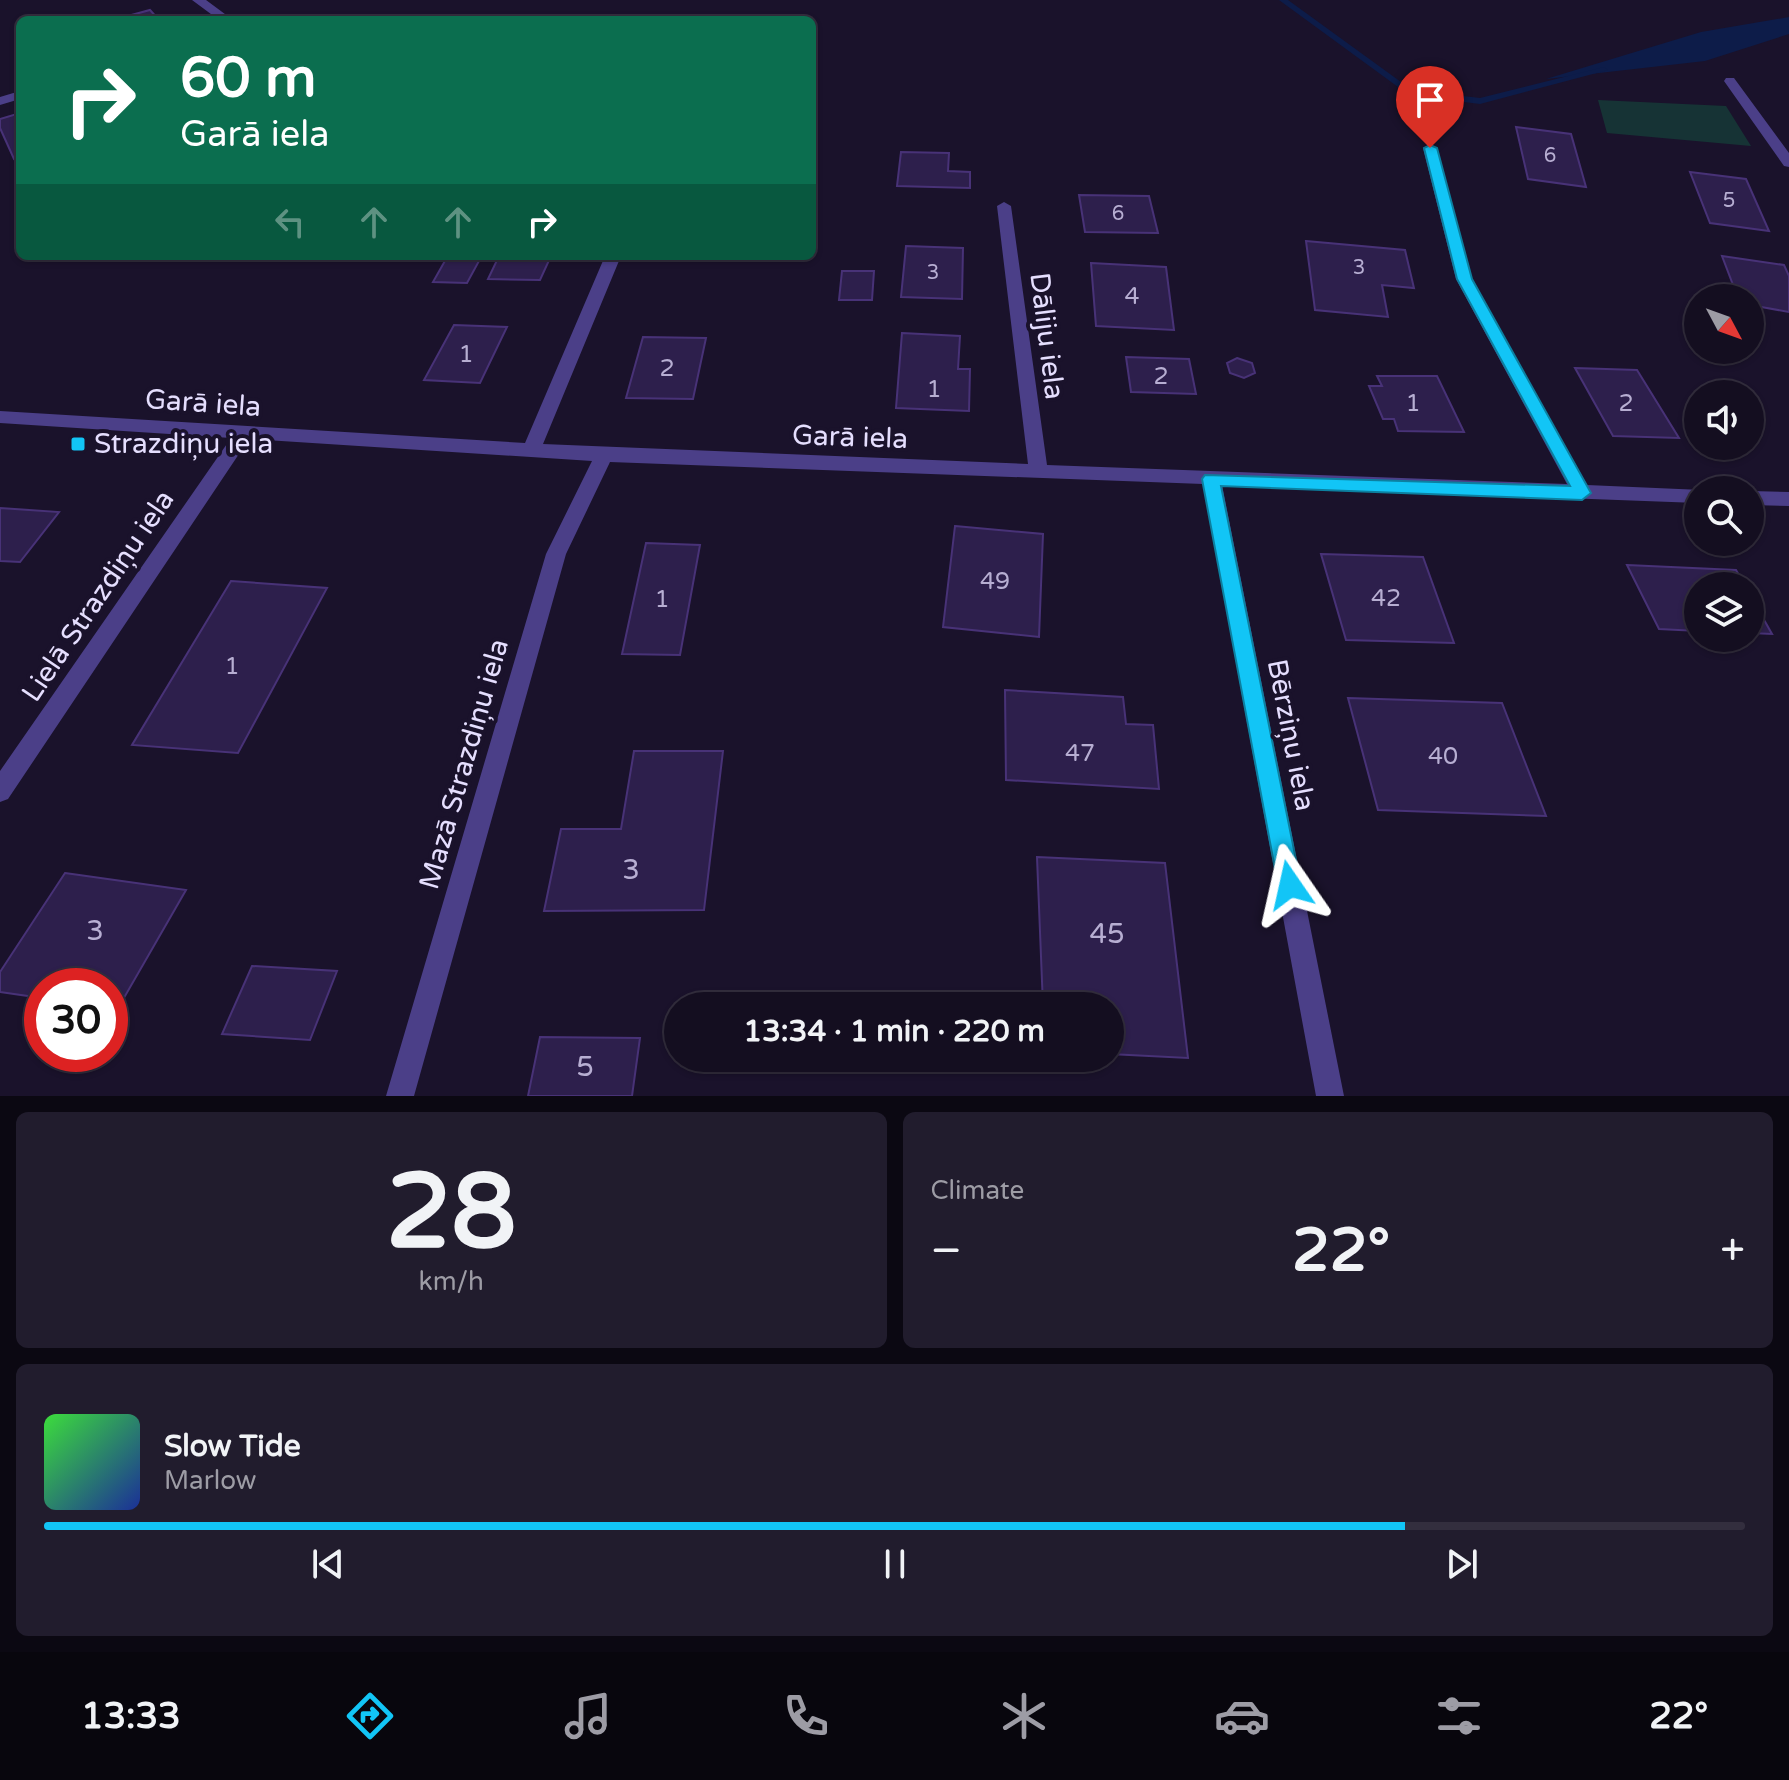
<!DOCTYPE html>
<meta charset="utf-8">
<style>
body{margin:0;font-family:"Varela Round",sans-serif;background:#211c2d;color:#f1f3f6;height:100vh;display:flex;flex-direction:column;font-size:30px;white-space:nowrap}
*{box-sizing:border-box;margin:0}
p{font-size:26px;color:#9d9ca5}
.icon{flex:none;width:44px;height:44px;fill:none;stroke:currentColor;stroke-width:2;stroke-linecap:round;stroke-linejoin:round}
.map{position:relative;height:1096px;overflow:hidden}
.details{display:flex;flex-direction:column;gap:16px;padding:16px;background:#0b0812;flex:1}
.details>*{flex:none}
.hud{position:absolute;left:16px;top:16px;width:800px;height:244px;border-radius:12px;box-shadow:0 2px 6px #0004,0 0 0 2px #332e3e;background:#0b6e4f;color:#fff;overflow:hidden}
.needle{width:52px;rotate:131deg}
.buttons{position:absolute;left:1684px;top:284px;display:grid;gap:16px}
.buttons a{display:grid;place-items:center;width:80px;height:80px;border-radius:50%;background:#140e20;box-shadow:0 2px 6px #0004,0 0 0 2px #332e3e;font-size:40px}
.speed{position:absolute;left:24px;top:968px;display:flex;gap:16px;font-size:40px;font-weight:700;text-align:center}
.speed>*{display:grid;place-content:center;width:104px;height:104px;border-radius:50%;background:#140e20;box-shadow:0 2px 6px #0004,0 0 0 2px #332e3e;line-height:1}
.speed .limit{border:12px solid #d22;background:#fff;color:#111}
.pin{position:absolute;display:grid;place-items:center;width:68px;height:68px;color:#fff;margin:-82px -34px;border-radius:50% 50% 50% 0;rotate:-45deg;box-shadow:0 0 8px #0007}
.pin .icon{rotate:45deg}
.me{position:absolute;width:88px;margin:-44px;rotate:349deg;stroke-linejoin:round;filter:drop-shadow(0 0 6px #0008)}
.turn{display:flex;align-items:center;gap:28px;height:168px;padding:0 32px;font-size:36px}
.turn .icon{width:104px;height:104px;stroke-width:2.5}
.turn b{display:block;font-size:56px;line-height:68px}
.lanes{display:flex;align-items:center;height:76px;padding:0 32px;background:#0003;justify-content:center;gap:40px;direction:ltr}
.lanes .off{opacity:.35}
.big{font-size:60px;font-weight:700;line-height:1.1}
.details .card{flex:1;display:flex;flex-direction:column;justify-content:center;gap:12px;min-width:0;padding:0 28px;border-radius:12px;background:#211c2d}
.details .dial{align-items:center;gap:0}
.dial b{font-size:104px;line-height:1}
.song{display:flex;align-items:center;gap:24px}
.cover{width:96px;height:96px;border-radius:12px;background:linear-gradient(135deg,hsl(120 70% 55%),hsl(230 70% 35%))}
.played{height:8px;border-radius:4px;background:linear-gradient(90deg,#12c5f6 80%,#332e3e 80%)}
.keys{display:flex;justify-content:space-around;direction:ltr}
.heat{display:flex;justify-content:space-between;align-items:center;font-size:44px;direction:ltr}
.details .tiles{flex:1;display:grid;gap:16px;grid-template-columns:1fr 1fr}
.card:last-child{grid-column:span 2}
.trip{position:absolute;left:664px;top:992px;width:460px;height:80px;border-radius:40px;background:#140e20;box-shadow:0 2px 6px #0004,0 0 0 2px #332e3e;font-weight:700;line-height:80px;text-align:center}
.tab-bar{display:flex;height:128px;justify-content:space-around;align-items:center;background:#08060d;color:#9d9ca5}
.tab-bar .icon{width:56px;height:56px}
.tab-bar .current{color:#12c5f6}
.tab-bar b{font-size:36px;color:#f1f3f6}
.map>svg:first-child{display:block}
.green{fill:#163335}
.water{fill:#0d1c49}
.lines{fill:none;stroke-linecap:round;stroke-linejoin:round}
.stream{fill:#0d1c49;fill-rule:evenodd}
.building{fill:#2d1f4c;stroke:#483277;stroke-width:2}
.minor{fill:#4b3f88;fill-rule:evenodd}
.route{fill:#12c5f6;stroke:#0c80a0;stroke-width:2}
.poi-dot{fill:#12c5f6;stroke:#1a122b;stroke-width:3}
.labels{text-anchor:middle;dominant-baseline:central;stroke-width:8;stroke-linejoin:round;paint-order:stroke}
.far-number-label{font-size:20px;fill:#b7aed2}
.number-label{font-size:24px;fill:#b7aed2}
.street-label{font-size:28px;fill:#e5defe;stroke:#1a122b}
.poi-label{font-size:28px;fill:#e5defe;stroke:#1a122b;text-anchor:start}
.near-number-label{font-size:28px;fill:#b7aed2}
</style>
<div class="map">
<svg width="1789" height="1096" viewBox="0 0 1789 1096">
<rect width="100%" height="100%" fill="#1a122b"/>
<path class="green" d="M1598,100L1726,106L1751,146L1607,133Z"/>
<path class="water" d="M1789,17V34L1705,61L1546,79L1701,32Z"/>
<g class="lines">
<path class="stream" d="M1279,0H1288L1412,90L1480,98L1604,67L1608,70L1480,104L1409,95Z"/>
</g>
<path class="building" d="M150,10L159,20H113Z
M20,113V157L14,159L0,128V119Z
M1516,127L1571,134L1586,187L1528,179Z
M901,152L949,153L948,171L970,172V188L897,186Z
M1690,172L1746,179L1769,231L1710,223Z
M1079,195L1149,196L1158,233L1085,232Z
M1306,241L1405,250L1414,288L1382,285L1388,317L1315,310Z
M906,246L963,248L962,299L901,297Z
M499,256H551L540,280L488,279Z
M1722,256L1784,265L1789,276V312L1750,305V298H1738Z
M446,259L479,261L467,283L433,282Z
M1091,263L1166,267L1174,330L1096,326Z
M842,271H874L872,300H839Z
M454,325L507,327L480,383L424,380Z
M902,333L960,336L958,369H970L969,411L896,408Z
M643,337L706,338L693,399L626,398Z
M1126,357L1189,359L1196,394L1131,392Z
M1237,358L1252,363L1255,373L1244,378L1230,373L1227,363Z
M1575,368L1637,370L1679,438L1613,436Z
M1377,376H1437L1464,432L1398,431L1394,419H1383L1369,386H1382Z
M0,508L59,512L20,562L0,561Z
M955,526L1043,534L1039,637L943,627Z
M646,543L700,545L680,655L622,654Z
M1321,554L1423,557L1454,643L1346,640Z
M1627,565L1736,570L1745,586H1698V631L1659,629Z
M231,581L327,588L238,753L132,745Z
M1750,595L1772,634L1750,633Z
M1005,690L1123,697L1126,724L1153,725L1159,789L1006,780Z
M1348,698L1502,703L1546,816L1378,810Z
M634,751H723L704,910L544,911L561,829H621Z
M1037,857L1165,863L1188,1058L1110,1054V1006H1043Z
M65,873L186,890L117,1010L110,1009V986H42V998L0,992V972Z
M252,966L337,971L310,1040L222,1034Z
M540,1037L640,1038L632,1096H528Z"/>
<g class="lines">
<path class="minor" d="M192,0H206L233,20H219Z
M1726,78H1734L1789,153V167L1784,166L1724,81Z
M20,91V99L0,105V97Z
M1430,144L1437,148L1472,279L1587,485L1702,490H1698V503L1222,485L1344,1096H1316L1203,484L610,462L566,554L414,1096H386L546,554L592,461L249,439L8,799L0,802V771L231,438L0,423V411L525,443L605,256H621L543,444L1028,464L997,206L1004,202L1011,206L1047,465L1567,484L1456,279L1423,148Z
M1750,491L1789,492V506L1750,505Z"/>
</g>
<path class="route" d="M1430,145L1437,148L1472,279L1591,493L1582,500L1221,486L1301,885L1298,893L1290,896L1281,893L1278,885L1202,479L1205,475L1570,486L1457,279L1424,148Z"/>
<rect class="poi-dot" x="70" y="436" width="16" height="16" rx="4"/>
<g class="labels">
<g class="far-number-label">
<text x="1550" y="156">6</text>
<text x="1729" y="201">5</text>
<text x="1118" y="214">6</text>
<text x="1359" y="268">3</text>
<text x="933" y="273">3</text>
</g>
<g class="number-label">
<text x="1132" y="296">4</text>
<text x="466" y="354">1</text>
<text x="667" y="368">2</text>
<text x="1161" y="376">2</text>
<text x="934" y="389">1</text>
<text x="1413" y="403">1</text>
<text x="1626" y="403">2</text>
<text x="995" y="581">49</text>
<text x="1386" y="598">42</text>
<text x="662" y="599">1</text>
<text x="232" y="666">1</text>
<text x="1080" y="753">47</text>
<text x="1443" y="756">40</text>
</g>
<g class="street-label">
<text transform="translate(1047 336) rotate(83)">Dāliju iela</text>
<text transform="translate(203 403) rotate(4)">Garā iela</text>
<text transform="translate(850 437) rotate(2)">Garā iela</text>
<text transform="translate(98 596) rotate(-56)">Lielā Strazdiņu iela</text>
<text transform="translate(1291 735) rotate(79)">Bērziņu iela</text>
<text transform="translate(464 764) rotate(-74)">Mazā Strazdiņu iela</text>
</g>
<g class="poi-label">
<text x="94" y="444">Strazdiņu iela</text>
</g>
<g class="near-number-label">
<text x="631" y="870">3</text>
<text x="95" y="931">3</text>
<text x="1107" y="934">45</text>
<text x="585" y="1067">5</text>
</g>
</g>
</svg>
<div class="buttons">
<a><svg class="needle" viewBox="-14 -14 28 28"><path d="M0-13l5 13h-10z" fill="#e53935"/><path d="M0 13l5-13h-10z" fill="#9d9ca5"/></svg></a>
<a><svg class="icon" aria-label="sound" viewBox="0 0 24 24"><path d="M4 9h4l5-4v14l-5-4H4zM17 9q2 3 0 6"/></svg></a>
<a><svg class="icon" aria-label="search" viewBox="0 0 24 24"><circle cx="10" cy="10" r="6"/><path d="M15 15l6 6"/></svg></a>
<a><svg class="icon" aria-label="layers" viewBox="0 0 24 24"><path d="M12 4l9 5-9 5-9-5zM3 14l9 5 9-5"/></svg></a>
</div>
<div class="speed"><div class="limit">30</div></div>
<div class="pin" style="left:1430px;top:148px;background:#d93025"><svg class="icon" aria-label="arrive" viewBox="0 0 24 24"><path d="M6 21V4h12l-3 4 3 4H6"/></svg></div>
<svg class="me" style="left:1290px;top:885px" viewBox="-20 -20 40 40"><path d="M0-17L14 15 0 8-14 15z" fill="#12c5f6" stroke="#fff" stroke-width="4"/></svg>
<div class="trip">13:34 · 1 min · 220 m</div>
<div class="hud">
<div class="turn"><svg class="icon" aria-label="right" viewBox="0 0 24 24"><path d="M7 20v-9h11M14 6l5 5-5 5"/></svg><div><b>60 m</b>Garā iela</div></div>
<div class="lanes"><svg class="icon off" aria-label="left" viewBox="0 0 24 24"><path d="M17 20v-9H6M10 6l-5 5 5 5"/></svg><svg class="icon off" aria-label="ahead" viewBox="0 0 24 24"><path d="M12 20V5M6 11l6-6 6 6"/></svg><svg class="icon off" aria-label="ahead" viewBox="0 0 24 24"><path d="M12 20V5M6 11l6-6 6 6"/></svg><svg class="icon" aria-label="right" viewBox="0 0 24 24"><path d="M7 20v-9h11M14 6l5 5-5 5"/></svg></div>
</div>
</div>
<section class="details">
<div class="tiles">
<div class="card dial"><b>28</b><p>km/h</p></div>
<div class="card"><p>Climate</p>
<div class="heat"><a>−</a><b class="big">22°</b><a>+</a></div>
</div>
<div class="card">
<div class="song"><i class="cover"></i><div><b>Slow Tide</b><p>Marlow</p></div></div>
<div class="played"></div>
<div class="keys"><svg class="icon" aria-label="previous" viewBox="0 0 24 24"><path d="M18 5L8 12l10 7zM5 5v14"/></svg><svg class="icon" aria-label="pause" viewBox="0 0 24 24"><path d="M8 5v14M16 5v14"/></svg><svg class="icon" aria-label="next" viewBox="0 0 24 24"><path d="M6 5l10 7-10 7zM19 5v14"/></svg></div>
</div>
</div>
</section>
<nav class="tab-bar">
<b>13:33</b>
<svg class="icon current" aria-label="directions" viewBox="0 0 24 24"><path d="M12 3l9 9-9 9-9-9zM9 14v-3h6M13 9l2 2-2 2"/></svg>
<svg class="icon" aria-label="music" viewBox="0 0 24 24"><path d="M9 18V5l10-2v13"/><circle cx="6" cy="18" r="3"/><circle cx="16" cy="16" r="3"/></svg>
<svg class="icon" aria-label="phone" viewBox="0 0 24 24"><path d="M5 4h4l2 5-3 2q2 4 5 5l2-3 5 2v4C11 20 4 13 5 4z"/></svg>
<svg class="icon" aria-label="climate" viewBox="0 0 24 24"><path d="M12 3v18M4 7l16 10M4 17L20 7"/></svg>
<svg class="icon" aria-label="car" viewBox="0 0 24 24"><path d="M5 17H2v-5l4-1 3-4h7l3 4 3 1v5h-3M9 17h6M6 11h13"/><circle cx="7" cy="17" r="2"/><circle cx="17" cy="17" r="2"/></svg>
<svg class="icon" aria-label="filters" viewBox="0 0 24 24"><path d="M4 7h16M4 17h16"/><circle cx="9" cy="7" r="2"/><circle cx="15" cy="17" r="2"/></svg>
<b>22°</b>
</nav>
